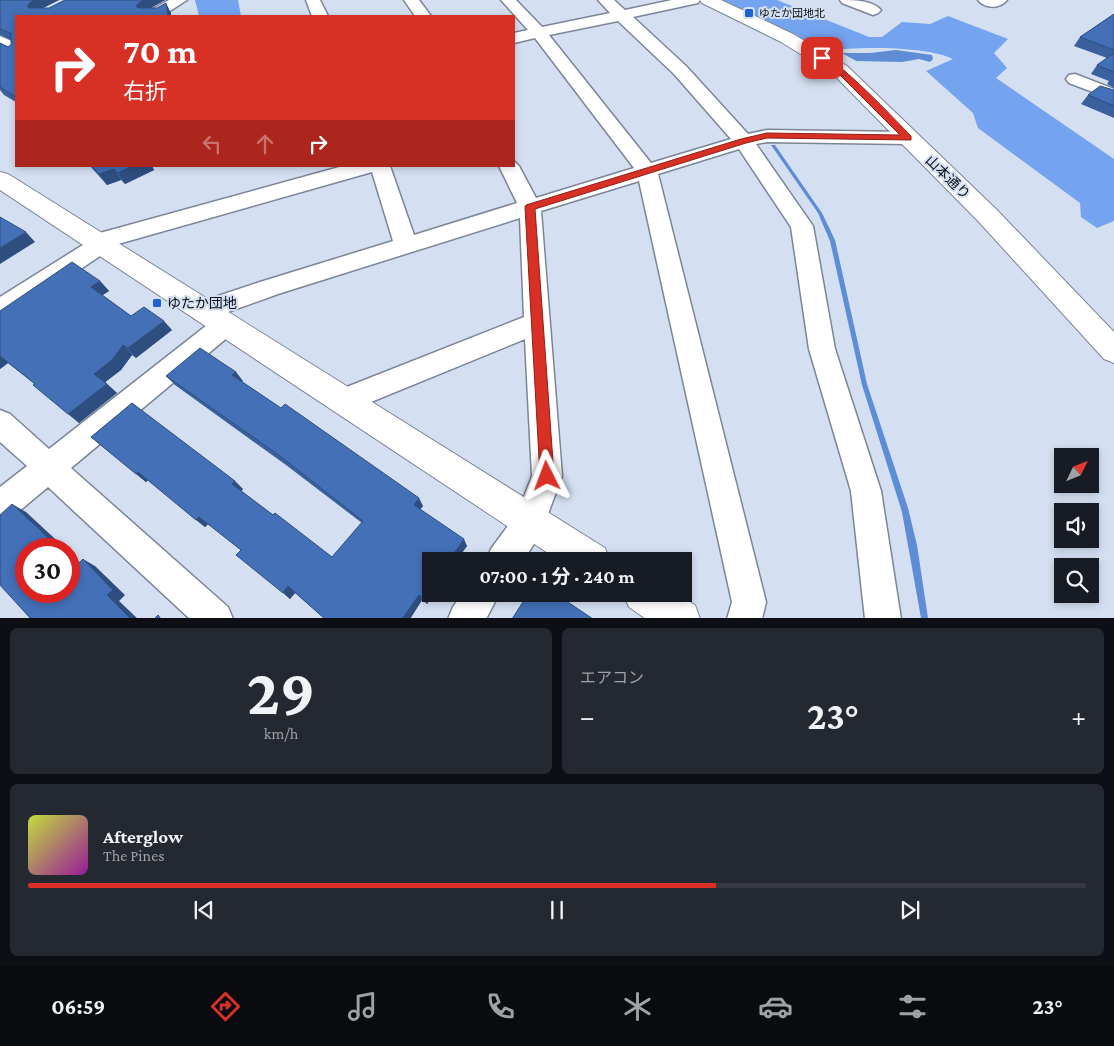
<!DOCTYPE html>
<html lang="ja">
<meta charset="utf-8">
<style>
body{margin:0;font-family:"Crimson Pro","Noto Sans JP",serif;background:#242831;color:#f1f3f6;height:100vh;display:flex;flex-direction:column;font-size:19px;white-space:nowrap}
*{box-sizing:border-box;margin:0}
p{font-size:16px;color:#9ea1a6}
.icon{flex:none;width:28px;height:28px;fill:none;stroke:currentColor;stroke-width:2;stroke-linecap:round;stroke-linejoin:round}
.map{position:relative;height:618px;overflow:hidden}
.sheet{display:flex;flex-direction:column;gap:10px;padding:10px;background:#0d0f14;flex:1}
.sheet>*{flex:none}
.banner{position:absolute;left:15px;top:15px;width:500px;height:152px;border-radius:0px;box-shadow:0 2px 8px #0003;background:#d93025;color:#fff;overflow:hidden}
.needle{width:32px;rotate:47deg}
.controls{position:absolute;left:1054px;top:448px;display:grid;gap:10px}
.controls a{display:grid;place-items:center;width:45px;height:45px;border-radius:0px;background:#171b24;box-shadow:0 2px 8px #0003;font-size:25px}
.speed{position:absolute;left:15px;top:538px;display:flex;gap:10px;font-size:25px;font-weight:700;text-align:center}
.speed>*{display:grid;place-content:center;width:65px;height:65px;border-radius:50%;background:#171b24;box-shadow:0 2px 8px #0003;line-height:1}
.speed .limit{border:8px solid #d22;background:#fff;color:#111}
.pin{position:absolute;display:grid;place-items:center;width:42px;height:42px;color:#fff;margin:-21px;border-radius:10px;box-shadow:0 2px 8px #0006}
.me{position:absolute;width:55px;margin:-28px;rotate:357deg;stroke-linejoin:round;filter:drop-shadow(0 0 4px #0008)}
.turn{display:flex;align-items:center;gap:18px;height:105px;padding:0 25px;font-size:22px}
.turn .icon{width:65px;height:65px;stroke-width:2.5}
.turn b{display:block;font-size:35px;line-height:42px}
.lanes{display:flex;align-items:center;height:48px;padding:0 25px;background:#0003;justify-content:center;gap:25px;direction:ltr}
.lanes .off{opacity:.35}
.big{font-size:38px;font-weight:700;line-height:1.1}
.sheet .tile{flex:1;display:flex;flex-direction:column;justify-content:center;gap:8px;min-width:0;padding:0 18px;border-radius:8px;background:#242831}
.sheet .dial{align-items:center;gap:0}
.dial b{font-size:65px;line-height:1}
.song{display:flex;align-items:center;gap:15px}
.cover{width:60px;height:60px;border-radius:8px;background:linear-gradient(135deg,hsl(70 70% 55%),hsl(300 70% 35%))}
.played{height:5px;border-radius:2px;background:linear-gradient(90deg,#d93025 65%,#363941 65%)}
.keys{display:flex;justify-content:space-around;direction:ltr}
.heat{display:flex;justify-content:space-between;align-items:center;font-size:28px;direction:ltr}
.sheet .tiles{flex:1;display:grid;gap:10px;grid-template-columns:1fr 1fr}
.tile:last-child{grid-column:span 2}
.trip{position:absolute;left:422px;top:552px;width:270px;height:50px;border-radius:0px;background:#171b24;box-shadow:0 2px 8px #0003;font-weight:700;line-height:50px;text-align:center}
.tab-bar{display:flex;height:80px;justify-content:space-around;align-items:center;background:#090b0e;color:#9ea1a6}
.tab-bar .icon{width:35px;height:35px}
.tab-bar .active{color:#d93025}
.tab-bar b{font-size:22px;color:#f1f3f6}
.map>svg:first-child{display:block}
.forest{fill:#74a3ef}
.water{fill:#5e8dd6}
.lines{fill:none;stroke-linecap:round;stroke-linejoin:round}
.minor-casing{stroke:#7a8596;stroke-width:3}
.tertiary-casing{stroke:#7a8596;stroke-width:2}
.minor{fill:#fff;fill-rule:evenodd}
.tertiary{fill:#fff;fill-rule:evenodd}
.wall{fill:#3a609d}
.shaded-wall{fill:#2f4e80}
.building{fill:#4370b7;stroke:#2f4e80}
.route{fill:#d93025;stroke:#8d1f18}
.poi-dot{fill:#1d63cf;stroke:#d4e0f2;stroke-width:2}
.labels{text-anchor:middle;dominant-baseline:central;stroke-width:4;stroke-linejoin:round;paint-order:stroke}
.far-poi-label{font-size:11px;fill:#080c12;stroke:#d4e0f2;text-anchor:start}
.street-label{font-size:14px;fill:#080c12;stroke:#d4e0f2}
.poi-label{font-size:14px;fill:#080c12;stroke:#d4e0f2;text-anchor:start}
</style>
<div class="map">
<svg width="1114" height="619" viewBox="0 0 1114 619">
<rect width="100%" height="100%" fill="#d4e0f2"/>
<path class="forest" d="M195,0H238L241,16H199Z
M721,0H777L869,37H882L902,22L930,24L948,16L1008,39L994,53L1007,68L996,78L1114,159V221L1097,228L1081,217L1080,203L978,128L973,113L926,71L953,59C928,46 856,46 827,51Z"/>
<path class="water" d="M896,50L932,55L933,59L930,62L919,59L902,62L856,61L842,53H870Z
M771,145H775L822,213L835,240L867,384L908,508L917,545L928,618H921L902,512L862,385L830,241L818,213Z"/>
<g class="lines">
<g class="minor-casing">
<path id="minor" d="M169,0H187L162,16H143L146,13Z
M306,0H320L328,16H312Z
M404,0H419L431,16H415Z
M501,0H516L542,27L610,13L598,0H614L625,10L672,0H700L698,3L633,17L686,66L748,134L767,130L908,132L915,134L918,138L915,142L908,144L767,142L756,144L813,226L835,349L881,491L901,619H865L851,491L809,349L791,227L739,149L658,174L766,602L762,619H727L732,602L639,181L541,211L562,476L541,533L523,561H486L491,549L518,512L532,476L525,339L344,413L334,410L330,401L334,392L524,317L520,218L278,294L203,321L194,318L190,311L194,304L260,282L393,241L372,172L111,246L109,250L9,317L0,320V297L86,243L89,236L343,166H390L414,235L517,203L499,166H514V161L519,166L536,198L634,168L535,38L514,43V33L528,30ZM618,21L674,74L731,139L651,163L549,35Z
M840,0C853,0 872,0 881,10L878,13L873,15L842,3Z
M978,0H1007C1000,9 985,9 978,0Z
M0,36L16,43V55L0,48Z
M1075,74L1114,89V100L1069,83L1066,79L1069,75Z
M225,315L234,318L238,325L234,332L71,468L228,607L233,619H190L48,487L11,518L0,522V487L27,466L0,442V410L10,414L49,449L216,318Z
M462,594H499L486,619H448L453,607Z"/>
</g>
<g class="tertiary-casing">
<path id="tertiary" d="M700,0H721L793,34L847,66L997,210L1114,332V363L1104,359L979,222L833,74L781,42L702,3Z
M0,172L8,174L605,548L610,561H560L0,190Z
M623,594H676L695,605L700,619H646L629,607Z"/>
</g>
<use href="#minor" class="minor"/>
<use href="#tertiary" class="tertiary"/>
</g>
<path class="wall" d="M0,0H59L43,8H49L65,0H165L151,8L171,13L16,16V102L4,95L0,90V43L8,47L11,45V40L0,35Z
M1114,14V88L1107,84L1109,81L1091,74L1097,65L1107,58L1074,46L1080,37Z
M1114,90V118L1081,104L1088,95Z
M90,166H152L154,170L125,184L121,180L107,185Z
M100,281L109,291L102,295L131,316L172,330L136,358L132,355L121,370L105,382L117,393L79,423L35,384L8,363L0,369V311Z
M236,372L242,382L423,506L420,510L467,546L431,594H434L427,604L422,600L410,619H325L295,593L290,599L241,550L208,524L205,527L148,480L146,482L91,437L243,489L241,491L273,515L332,557L362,523L286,465L175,385L166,376Z"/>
<path class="shaded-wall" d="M34,0H59L37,11L33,16L27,6L31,2Z
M143,0H165L145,11L141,16L136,6L140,2Z
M166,3L171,13V16H168Z
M132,166H152L154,170L125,184L118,173Z
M114,169L121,180L107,185L99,174Z
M26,232L35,242L0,264V248Z
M100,281L109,291L100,297L91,287Z
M164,321L172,330L136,358L128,348Z
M123,345L132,355L121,370L104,383L94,374Z
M0,356L8,363L0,369Z
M236,372L243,381L239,384L232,375Z
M107,384L117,393L79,423L68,414Z
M138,472L148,480L146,482L136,474Z
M235,481L243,489L240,492L232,484Z
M419,498L423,506L417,513L414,505Z
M12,504L26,512L66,549H60Z
M199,517L208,524L205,527L196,520Z
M464,539L467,546L456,561H449Z
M69,552L89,571L77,565L69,557Z
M83,559L95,566L125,595L119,601L138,619H131L107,595Z
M288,586L296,592L290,599L283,593Z
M431,587V594H434L427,604L424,598Z
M419,595L422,600L410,619H402Z"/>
<path class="building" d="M0,0H34L31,2L27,6L29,8H49L65,0H143L140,2L136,6L138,8H157L166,3L168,16H16V58L15,59L16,60V97L0,87V43L8,47L11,45V33L0,29Z
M1114,14V50L1080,37Z
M1114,53V72L1097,65Z
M1100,86L1114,90V106L1088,95Z
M92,166H132L118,173L114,169L99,174Z
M0,217L26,232L0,248Z
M72,262L100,281L91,287L131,316L144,307L164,321L128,348L123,345L112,360L94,374L107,384L68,414L33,385L35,384L0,356V311Z
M200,348L236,372L232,375L281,408L285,404L419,498L414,505L464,539L449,561H431V587L424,598L419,595L402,619H325L288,586L283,593L236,555L241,550L199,517L196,520L138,472L136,474L91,437L132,403L235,481L232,484L273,515L275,513L332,557L363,521L280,456L166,376Z
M12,504L60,549H26V591H69V557L77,565L83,559L113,590L107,595L131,619H31L0,585V515Z
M528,594H556L593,619H512Z
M158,615L161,619H154Z"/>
<path class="route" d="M820,56C835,55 897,122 911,136V140L767,138L746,143L535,209L554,476L552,481L547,483L542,481L540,476L525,207L526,205L741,139L767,133L900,135L837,72L820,59Z"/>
<g class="poi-dot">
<rect x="744" y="8" width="10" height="10" rx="2.5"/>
<rect x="152" y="298" width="10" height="10" rx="2.5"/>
</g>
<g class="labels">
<g class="far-poi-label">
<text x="759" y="13">ゆたか団地北</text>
</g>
<g class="street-label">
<text transform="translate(948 177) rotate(44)">山本通り</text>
</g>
<g class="poi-label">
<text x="167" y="303">ゆたか団地</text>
</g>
</g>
</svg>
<div class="controls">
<a><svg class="needle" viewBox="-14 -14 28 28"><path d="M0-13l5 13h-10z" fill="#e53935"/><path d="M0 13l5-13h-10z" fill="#9ea1a6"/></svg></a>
<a><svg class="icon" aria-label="sound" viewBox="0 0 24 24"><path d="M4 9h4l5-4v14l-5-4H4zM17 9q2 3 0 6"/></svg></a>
<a><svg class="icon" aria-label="search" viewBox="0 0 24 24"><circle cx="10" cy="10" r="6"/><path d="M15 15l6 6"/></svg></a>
</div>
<div class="speed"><div class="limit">30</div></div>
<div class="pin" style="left:822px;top:58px;background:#d93025"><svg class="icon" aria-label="arrive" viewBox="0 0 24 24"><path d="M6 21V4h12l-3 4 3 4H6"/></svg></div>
<svg class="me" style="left:547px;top:476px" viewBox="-20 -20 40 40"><path d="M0-17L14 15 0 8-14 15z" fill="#d93025" stroke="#fff" stroke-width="4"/></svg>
<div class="trip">07:00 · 1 分 · 240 m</div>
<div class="banner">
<div class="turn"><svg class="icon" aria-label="right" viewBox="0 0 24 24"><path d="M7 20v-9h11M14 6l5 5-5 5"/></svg><div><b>70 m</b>右折</div></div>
<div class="lanes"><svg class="icon off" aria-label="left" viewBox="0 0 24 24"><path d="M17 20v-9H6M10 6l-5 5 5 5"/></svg><svg class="icon off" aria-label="ahead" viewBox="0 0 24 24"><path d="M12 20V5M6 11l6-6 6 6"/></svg><svg class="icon" aria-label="right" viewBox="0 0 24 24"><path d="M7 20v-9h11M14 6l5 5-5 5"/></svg></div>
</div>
</div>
<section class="sheet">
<div class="tiles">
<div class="tile dial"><b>29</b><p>km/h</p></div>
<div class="tile"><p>エアコン</p>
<div class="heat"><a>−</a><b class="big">23°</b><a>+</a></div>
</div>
<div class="tile">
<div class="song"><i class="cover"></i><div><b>Afterglow</b><p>The Pines</p></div></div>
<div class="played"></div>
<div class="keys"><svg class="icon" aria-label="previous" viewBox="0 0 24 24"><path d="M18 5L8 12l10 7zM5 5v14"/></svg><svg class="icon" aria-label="pause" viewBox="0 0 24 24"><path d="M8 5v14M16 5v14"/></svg><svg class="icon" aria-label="next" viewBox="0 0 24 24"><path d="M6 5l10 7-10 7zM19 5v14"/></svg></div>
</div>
</div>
</section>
<nav class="tab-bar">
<b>06:59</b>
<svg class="icon active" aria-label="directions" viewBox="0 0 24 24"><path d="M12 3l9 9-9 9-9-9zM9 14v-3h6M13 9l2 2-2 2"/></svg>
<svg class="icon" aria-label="music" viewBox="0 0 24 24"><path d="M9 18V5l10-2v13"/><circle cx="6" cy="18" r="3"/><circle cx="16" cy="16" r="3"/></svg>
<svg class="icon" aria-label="phone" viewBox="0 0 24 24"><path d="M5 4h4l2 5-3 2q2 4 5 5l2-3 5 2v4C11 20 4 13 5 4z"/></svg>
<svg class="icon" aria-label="climate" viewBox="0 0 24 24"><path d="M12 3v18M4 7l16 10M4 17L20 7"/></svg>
<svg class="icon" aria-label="car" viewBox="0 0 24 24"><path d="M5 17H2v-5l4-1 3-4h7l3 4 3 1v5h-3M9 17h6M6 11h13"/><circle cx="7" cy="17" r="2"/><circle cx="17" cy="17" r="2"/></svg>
<svg class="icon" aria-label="filters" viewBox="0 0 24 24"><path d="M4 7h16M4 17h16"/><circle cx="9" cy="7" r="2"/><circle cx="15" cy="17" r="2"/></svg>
<b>23°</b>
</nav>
